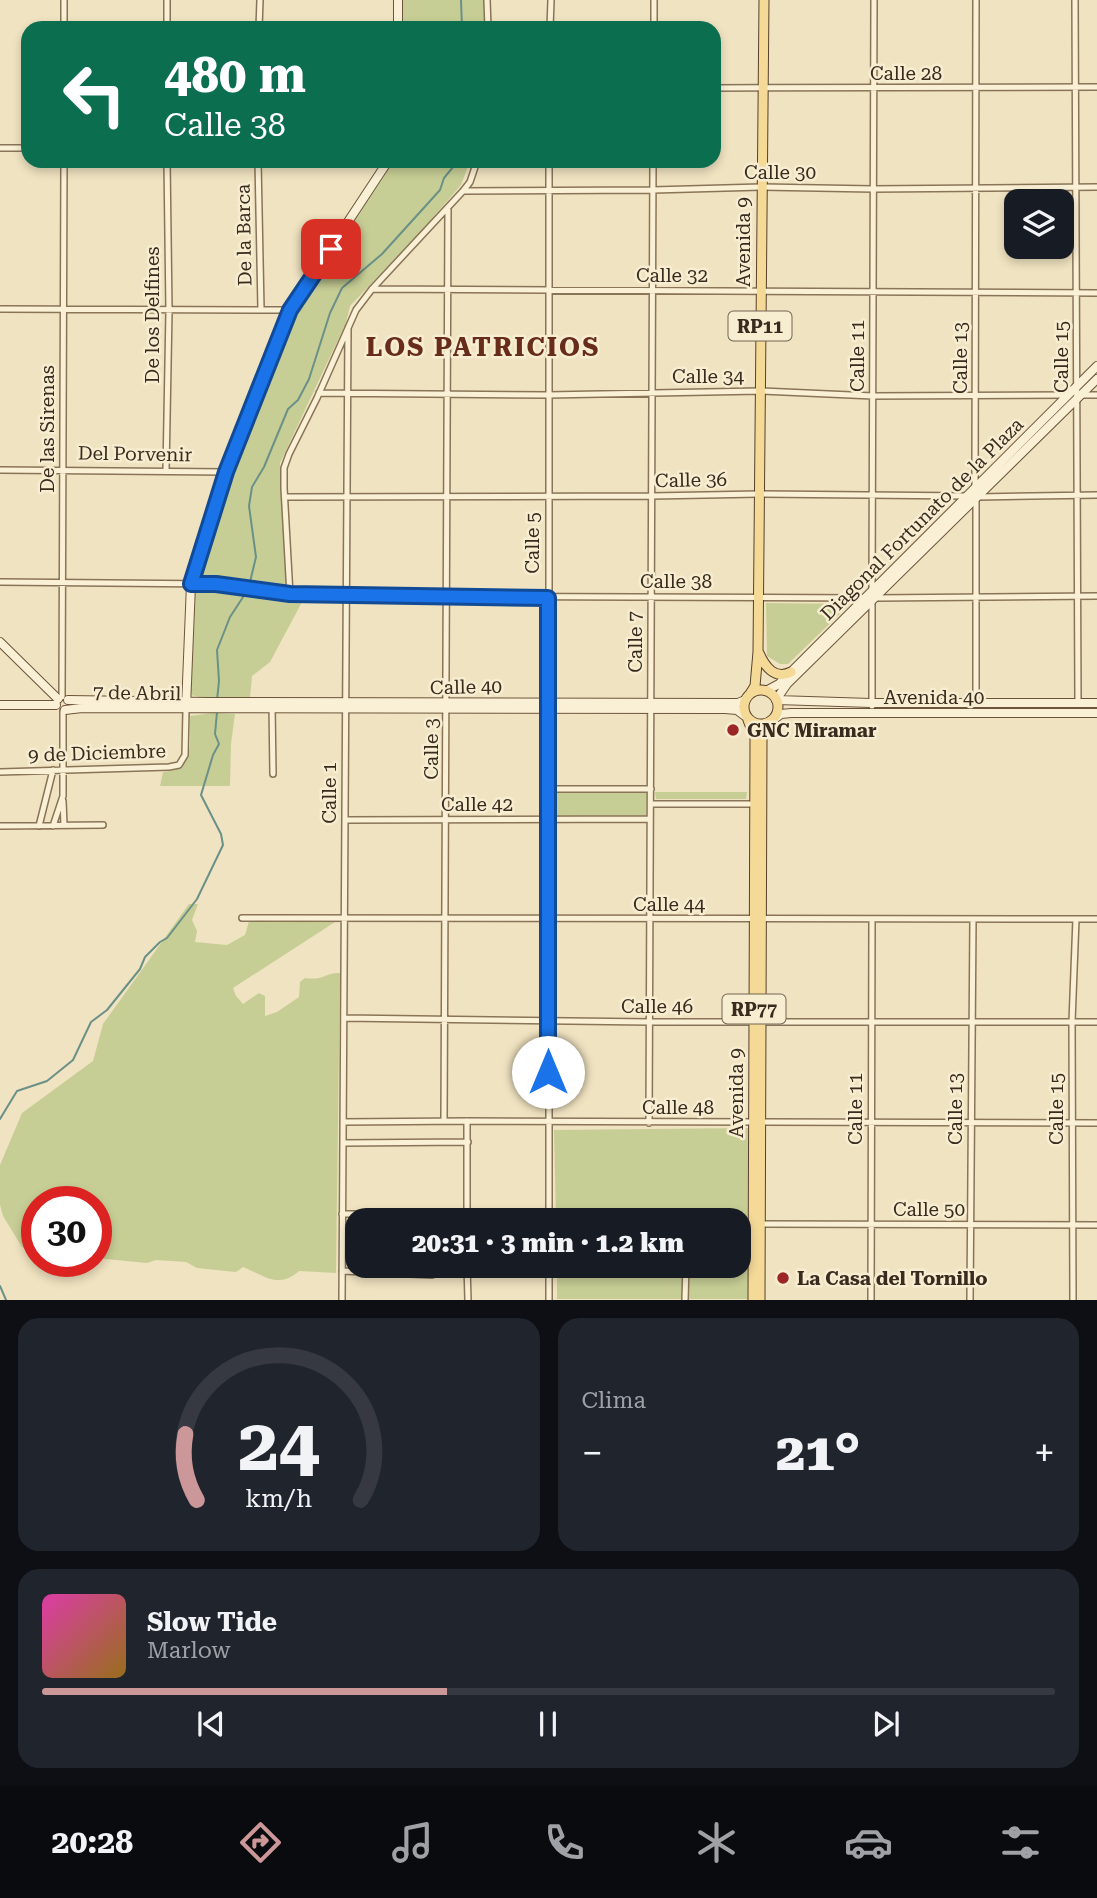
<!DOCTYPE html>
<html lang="es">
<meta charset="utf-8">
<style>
body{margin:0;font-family:"Roboto Serif",serif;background:#20242c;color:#f1f3f6;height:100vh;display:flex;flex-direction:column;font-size:26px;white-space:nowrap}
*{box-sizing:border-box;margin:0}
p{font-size:23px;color:#9ea1a6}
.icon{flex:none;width:38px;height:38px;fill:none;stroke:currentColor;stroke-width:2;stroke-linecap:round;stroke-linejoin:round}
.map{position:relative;height:1300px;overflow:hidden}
.sheet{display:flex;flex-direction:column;gap:18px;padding:18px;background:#0d0f14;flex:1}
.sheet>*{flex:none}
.hud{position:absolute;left:21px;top:21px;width:700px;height:147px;border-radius:21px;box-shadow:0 4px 10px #0003;background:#0b6e4f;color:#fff;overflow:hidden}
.fabs{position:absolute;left:1004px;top:189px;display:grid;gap:14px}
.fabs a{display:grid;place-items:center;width:70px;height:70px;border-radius:14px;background:#171b24;box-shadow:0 4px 10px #0003;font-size:35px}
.speed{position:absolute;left:21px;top:1186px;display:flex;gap:14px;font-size:35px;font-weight:700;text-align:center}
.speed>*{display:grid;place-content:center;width:91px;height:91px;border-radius:50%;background:#171b24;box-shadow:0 4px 10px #0003;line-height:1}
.speed .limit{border:10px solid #d22;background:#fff;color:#111}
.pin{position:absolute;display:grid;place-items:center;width:60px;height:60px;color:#fff;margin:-30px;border-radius:14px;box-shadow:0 4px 10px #0006}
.me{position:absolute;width:77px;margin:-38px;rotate:0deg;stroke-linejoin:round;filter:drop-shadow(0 0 5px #0008)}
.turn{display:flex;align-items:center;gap:24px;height:147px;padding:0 28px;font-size:32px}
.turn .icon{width:91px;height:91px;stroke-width:2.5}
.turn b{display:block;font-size:49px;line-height:60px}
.big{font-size:52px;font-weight:800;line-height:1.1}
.sheet .tile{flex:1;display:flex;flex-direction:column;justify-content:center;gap:10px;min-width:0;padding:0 24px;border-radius:21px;background:#20242c}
.sheet .dial{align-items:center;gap:0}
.dial svg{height:182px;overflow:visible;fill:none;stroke:#363941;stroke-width:7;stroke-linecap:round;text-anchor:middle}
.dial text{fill:#f1f3f6;stroke:none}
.song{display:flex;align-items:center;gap:21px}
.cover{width:84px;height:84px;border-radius:10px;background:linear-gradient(135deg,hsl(320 70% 55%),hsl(40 70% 35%))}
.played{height:7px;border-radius:4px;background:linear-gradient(90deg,#cb9798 40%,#363941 40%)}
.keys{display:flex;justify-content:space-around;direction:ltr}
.heat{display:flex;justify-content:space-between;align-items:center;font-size:38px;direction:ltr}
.sheet .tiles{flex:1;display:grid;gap:18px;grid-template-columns:1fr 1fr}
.tile:last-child{grid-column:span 2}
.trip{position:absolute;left:345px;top:1208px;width:406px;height:70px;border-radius:21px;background:#171b24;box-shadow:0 4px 10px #0003;font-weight:800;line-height:70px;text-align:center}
.tabs{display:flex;height:112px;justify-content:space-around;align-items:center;background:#090b0e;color:#9ea1a6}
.tabs .icon{width:49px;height:49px}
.tabs .active{color:#cb9798}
.tabs b{font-size:32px;color:#f1f3f6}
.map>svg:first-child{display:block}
.green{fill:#c7ce95}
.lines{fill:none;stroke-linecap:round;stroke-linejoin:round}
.stream{stroke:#6a9188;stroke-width:2}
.minor-casing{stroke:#8a7458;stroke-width:8}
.secondary-casing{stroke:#6c553b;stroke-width:10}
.primary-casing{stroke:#58412c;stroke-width:11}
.minor{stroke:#faf0d5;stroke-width:5}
.secondary{stroke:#faf0d5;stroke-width:8}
.primary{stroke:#f5d997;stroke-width:9}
.route-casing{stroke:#114b97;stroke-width:18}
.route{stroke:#1a73e8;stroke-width:12}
.poi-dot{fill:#9c2625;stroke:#f7edd1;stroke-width:2.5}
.labels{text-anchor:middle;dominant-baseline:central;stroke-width:5;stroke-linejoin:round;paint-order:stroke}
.shield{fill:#f7edd1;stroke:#726553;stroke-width:2}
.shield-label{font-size:18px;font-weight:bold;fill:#392b1d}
.street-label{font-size:19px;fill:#392b1d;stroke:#f7edd1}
.poi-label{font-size:19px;font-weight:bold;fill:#392b1d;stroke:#f7edd1;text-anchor:start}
.district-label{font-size:26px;font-weight:bold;letter-spacing:2px;fill:#682c1a;stroke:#f7edd1}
</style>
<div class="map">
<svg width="1097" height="1300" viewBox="0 0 1097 1300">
<rect width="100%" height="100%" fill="#f0e3c1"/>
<path class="green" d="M402,0H484L485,28H402Z
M394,161H470L461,185L423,229L350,306L346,323L280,463L287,584L281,590L280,595L286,596L290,601L302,602L270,662L252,676L250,698L213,699L190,695L194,591L242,448L304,297Z
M766,603L850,604L788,664H780L767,656Z
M213,713L235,714L231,744L230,786H160L163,772C197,770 189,741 190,716Z
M647,791L646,816H552L553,792Z
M655,792H747L746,799H656Z
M189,904H198L192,920L197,931L195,942L227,945L245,935L249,921L335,922L233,988L236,996L243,1004L259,993L265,996V1016L277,1012L299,997L300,982L305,978C324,981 326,972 340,973L336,1273L299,1271C279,1289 265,1276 243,1267L236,1272L197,1268L186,1262L156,1260L147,1263L96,1258V1202H37V1257L22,1247L3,1216L0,1205V1165L22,1113L93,1061L103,1024Z
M749,1128L748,1299H557V1265H738V1220H556L554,1130Z"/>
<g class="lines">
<path class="stream" d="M461,0L462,28
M249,586L256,557L249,506L252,487L264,467L288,409L298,400L309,379L330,313L342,288L382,254L440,190L444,178L458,161
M217,700L219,681L217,650L230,617L247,591
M0,1119L17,1091L47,1081L73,1060L91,1022L107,1010L140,969L145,957L160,942L167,938L197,899L223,845L221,834L201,795L213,755L219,744L215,734L217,712
M0,1286L6,1300"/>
<g class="minor-casing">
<path id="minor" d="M167,0V28
M487,0L488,28
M1075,0L1078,703
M64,28V0
M259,28L260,0
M550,28L551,0
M654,28V0
M714,88L1097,87
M0,148H28
M258,161L261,309
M463,191L653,190L761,187L873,189L1097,187
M372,289L1097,293
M0,309L290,310
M319,393L548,395L760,391L873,396L1069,395
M1083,395H1097
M0,470L226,472
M166,470L169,311L167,161
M975,487L976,0
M285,497L652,496L759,494L968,496
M976,497V704
M978,497L1097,495
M0,582L216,584L290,595L346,596L866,598
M872,591L874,0
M290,595L284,488V468L289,454L317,398L356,310L372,289L463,191L470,182L477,161
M876,598L1097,596
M62,697L64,161
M272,705L273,774
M872,706V600
M0,772L169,767L179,765L185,755L186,710
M548,789H651
M63,801L64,825
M651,804H754
M345,820L650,819
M0,826L103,825
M39,826L53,770
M53,826L63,796V711
M242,918L1097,919
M344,1018L650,1022H1097
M444,1121L448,209
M467,1121V1220
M343,1122L467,1121L1097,1123
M649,1123L653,161
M343,1143L468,1142
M342,1214H370L396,1220
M549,1220V161
M760,1224L1097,1225
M467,1265L468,1300
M549,1265V1300
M342,1271L432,1275
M342,1300L348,328
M685,1300L686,1265
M871,1300L872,919
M970,1300L973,919
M1073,1300L1072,1022L1076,919"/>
</g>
<g class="secondary-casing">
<path id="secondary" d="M398,0V28
M0,642L58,699
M766,691L779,684L1097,366
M68,700L209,702L738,703L745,700
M776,700L787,684L1097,379
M777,700L871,703H1097
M0,705H56
M186,707L191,584L226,472L290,310L388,161
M65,710L82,708L725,709L737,710L745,716
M773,720L781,714L791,713H1097"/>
</g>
<g class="primary-casing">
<path id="primary" d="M759,653C765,667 775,680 791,672
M744 707a17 17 0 1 1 34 0a17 17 0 1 1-34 0Z
M750,694L755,686L758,652L764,0
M748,720L755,738L753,1300
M760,1300L762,739L768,723"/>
</g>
<use href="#minor" class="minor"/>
<use href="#secondary" class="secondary"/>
<use href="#primary" class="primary"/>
</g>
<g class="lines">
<g class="route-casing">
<path id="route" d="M331,249L290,310L226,472L191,584H216L290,594L548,598V1072"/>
</g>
<use href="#route" class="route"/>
</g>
<g class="poi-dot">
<circle cx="733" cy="730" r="7"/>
<circle cx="783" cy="1278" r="7"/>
</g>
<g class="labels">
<g class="shield">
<rect x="728.5" y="311.5" width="63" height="29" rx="5"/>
<rect x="722.5" y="994.5" width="63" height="29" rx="5"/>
</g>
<g class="shield-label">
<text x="760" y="326">RP11</text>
<text x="754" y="1009">RP77</text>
</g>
<g class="street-label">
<text x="906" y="73">Calle 28</text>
<text x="780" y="172">Calle 30</text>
<text transform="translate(244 235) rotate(-91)">De la Barca</text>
<text transform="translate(743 242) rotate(-90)">Avenida 9</text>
<text x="672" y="275">Calle 32</text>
<text transform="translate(152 315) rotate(-90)">De los Delfines</text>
<text transform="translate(857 356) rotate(-90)">Calle 11</text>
<text transform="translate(1061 357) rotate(-90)">Calle 15</text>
<text transform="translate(960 358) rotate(-90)">Calle 13</text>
<text x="708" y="376">Calle 34</text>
<text transform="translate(47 429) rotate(-90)">De las Sirenas</text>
<text transform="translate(135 454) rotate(1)">Del Porvenir</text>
<text transform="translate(691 480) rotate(-1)">Calle 36</text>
<text transform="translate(922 519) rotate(-45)">Diagonal Fortunato de la Plaza</text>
<text transform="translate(532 543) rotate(-90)">Calle 5</text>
<text x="676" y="581">Calle 38</text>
<text transform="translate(635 642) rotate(-90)">Calle 7</text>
<text transform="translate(466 687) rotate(-1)">Calle 40</text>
<text transform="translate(137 693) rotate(1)">7 de Abril</text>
<text x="934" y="697">Avenida 40</text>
<text transform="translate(431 749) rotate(-90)">Calle 3</text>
<text transform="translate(97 753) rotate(-2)">9 de Diciembre</text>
<text transform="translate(329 793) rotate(-90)">Calle 1</text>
<text x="477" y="804">Calle 42</text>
<text x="669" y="904">Calle 44</text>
<text x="657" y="1006">Calle 46</text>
<text transform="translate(736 1093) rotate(-90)">Avenida 9</text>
<text x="678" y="1107">Calle 48</text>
<text transform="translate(855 1109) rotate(-90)">Calle 11</text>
<text transform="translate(955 1109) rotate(-90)">Calle 13</text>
<text transform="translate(1056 1109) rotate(-90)">Calle 15</text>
<text x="929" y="1209">Calle 50</text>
</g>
<g class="poi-label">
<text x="747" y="730">GNC Miramar</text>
<text x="797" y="1278">La Casa del Tornillo</text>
</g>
<g class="district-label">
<text x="483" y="347">LOS PATRICIOS</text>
</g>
</g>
</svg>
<div class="fabs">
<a><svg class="icon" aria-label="layers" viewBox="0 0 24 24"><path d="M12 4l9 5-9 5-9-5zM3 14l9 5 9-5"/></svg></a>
</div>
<div class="speed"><div class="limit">30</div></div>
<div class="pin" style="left:331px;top:249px;background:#d93025"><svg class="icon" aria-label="arrive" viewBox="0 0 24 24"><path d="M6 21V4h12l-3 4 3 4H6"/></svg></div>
<svg class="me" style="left:548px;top:1072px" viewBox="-20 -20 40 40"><circle r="19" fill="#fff"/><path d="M0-13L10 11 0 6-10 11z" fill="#1a73e8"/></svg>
<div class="trip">20:31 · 3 min · 1.2 km</div>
<div class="hud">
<div class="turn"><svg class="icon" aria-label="left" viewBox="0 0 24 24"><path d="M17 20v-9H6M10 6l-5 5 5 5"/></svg><div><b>480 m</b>Calle 38</div></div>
</div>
</div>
<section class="sheet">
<div class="tiles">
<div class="tile dial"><svg viewBox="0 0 100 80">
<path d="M14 69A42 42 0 1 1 86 69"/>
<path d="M14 69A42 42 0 0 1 9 40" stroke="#cb9798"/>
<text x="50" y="56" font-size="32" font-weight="700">24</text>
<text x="50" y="72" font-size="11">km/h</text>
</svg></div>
<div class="tile"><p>Clima</p>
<div class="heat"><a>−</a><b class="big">21°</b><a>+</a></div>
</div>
<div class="tile">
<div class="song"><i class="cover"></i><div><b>Slow Tide</b><p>Marlow</p></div></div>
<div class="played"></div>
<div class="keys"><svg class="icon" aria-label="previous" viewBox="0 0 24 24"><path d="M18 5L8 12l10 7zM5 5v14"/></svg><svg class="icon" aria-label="pause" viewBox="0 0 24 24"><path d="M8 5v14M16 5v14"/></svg><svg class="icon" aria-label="next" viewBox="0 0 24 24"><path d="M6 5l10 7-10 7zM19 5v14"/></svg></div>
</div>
</div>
</section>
<nav class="tabs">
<b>20:28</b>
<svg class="icon active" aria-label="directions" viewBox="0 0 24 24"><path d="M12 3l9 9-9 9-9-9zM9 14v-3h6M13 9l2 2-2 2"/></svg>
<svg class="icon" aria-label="music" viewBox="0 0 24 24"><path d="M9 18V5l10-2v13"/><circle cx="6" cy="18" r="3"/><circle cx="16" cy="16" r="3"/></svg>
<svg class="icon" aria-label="phone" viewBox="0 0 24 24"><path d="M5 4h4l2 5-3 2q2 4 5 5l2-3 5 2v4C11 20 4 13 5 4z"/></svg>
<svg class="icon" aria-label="climate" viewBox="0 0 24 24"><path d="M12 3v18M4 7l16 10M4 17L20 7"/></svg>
<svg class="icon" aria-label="car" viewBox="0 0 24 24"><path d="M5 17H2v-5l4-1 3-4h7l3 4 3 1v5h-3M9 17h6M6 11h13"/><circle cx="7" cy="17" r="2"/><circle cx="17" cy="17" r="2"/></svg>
<svg class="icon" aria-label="filters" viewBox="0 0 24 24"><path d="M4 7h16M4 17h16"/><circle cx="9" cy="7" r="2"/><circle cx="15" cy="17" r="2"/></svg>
</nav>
